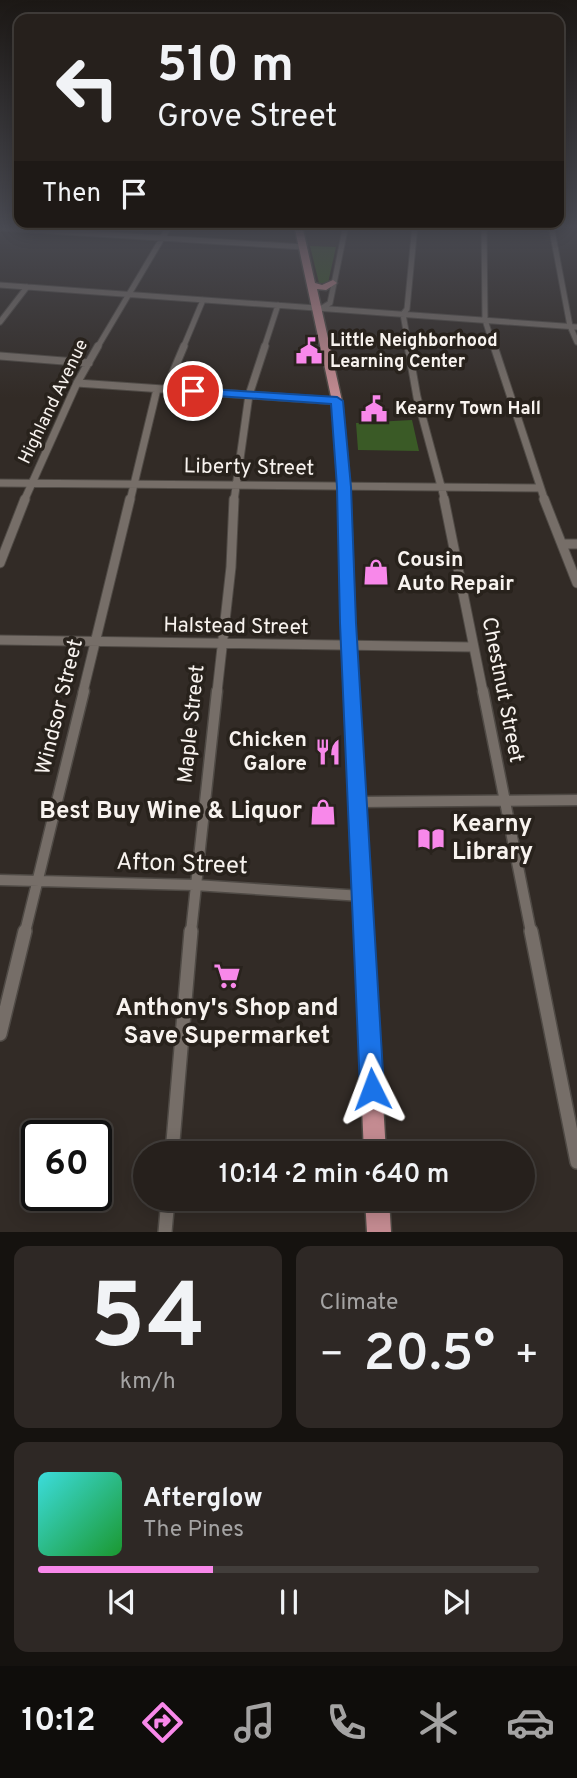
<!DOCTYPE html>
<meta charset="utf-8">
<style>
body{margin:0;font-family:Overpass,sans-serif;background:#2e2825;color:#f1f3f6;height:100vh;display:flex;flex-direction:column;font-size:26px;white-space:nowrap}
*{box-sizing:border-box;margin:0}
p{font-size:23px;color:#a4a3a3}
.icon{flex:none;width:38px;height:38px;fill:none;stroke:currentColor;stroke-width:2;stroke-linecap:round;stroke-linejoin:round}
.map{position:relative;height:1232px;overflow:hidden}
.sheet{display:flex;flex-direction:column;gap:14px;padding:14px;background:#15120f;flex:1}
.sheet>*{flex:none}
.banner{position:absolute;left:14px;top:14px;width:550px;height:214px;border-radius:14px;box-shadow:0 4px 18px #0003,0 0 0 2px #423e3b;background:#26201c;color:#f1f3f6;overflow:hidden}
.speed{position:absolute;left:21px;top:1120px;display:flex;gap:14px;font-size:35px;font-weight:700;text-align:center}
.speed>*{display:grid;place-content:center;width:91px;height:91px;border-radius:50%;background:#26201c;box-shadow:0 4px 18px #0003,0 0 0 2px #423e3b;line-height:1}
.speed .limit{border:4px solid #111;border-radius:10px;background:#fff;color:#111}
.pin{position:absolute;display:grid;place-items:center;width:60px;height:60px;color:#fff;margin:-30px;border:4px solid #fff;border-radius:50%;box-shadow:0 2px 7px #0007}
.me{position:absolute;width:77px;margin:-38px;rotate:357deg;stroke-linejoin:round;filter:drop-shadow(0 0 5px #0008)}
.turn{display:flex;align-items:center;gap:24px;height:147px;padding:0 28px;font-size:32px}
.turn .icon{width:91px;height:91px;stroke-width:2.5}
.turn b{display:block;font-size:49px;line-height:60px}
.then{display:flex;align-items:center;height:66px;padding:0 28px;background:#0003;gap:14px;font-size:26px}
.big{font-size:52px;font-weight:600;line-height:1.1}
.sheet .card{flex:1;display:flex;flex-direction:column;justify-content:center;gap:10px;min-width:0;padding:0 24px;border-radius:14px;background:#2e2825}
.sheet .dial{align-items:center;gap:0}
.dial b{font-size:91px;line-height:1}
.song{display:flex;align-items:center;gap:21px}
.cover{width:84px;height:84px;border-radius:10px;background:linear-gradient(135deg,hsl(180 70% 55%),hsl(130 70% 35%))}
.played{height:7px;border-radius:4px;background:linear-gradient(90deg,#f888ea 35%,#423e3b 35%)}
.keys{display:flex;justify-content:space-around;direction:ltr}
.heat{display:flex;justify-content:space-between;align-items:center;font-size:38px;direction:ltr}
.sheet .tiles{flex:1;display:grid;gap:14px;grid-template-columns:1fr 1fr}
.card:last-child{grid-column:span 2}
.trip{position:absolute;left:133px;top:1141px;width:402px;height:70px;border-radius:35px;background:#26201c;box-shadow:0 4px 18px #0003,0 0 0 2px #423e3b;font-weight:600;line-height:70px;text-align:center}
.menu{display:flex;height:112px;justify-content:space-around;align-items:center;background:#0f0d0b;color:#a4a3a3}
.menu .icon{width:49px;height:49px}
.menu .selected{color:#f888ea}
.menu b{font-size:32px;color:#f1f3f6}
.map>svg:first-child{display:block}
.green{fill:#3a5a26}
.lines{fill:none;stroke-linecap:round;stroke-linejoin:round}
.minor-far4-casing{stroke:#4f4a45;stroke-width:7}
.minor-far3-casing{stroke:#4f4a45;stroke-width:9}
.minor-far2-casing{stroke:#4f4a45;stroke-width:11}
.minor-far1-casing{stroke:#4f4a45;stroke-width:13}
.minor-casing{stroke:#4f4a45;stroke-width:16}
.primary-casing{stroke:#4f4a45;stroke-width:3}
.minor-far4{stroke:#766e68;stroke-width:5}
.minor-far3{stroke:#766e68;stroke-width:7}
.minor-far2{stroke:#766e68;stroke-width:9}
.minor-far1{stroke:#766e68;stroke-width:10}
.minor{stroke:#766e68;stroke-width:13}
.primary{fill:#c48b91;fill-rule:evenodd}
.route{fill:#1a73e8;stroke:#114b97;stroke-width:2}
.labels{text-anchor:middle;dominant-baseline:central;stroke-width:7;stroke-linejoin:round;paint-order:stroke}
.far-poi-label{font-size:18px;font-weight:bold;fill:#f8f3ef;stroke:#28221c;text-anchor:start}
.far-street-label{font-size:18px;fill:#f8f3ef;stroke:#28221c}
.street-label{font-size:21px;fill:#f8f3ef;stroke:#28221c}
.poi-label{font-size:21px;font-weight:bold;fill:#f8f3ef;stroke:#28221c;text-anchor:start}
.near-poi-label{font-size:24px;font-weight:bold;fill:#f8f3ef;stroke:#28221c;text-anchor:end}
.near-street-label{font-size:24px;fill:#f8f3ef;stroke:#28221c}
</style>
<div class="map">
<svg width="577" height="1232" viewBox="0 0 577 1232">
<rect width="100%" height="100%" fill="#322b26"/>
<path class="green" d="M310,246L336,247L328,283H319Z
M412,420L419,451L358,450L356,423Z"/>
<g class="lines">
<g class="minor-far4-casing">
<path id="minor-far4" d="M484,225L485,320L494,348
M551,225L570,326L577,342
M0,228L304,247
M0,285L577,327
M322,308L330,303L346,225
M0,322L27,287
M97,348L170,225
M183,348L203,300
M264,348L278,305
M409,348L403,314L407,309L415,225"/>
</g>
<g class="minor-far3-casing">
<path id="minor-far3" d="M408,346L417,397L445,501
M494,346L545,501
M0,356L89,363
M77,383L337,401
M166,389L184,346
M0,483L540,488
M24,501L77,383L98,346
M130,501L157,389
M234,501L249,395L265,346"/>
</g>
<g class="minor-far2-casing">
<path id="minor-far2" d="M444,499L483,692
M544,499L577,583
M564,544H577
M0,563L25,499
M0,640L472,647
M83,692L130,499
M217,692L231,567L234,499"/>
</g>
<g class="minor-far1-casing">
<path id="minor-far1" d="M483,691L531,932
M358,802L577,800
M0,880L195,885L362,896
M25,932L84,691
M191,932L217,691"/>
</g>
<g class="minor-casing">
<path id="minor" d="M531,931L577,1162
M0,1034L25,931
M172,1153L191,931
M165,1232L168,1199"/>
</g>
<g class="primary-casing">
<path id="primary" d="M294,225H302L315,283L322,285L333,280L337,283L326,290L317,289L342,401L350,487L356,646L386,1153H364L342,646L338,487L332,401Z
M365,1199H389L391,1232H367Z"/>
</g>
<use href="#minor-far4" class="minor-far4"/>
<use href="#minor-far3" class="minor-far3"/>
<use href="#minor-far2" class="minor-far2"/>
<use href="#minor-far1" class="minor-far1"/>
<use href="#minor" class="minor"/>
<use href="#primary" class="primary"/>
</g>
<linearGradient id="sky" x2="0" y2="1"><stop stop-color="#1c1815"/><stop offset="0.57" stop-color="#494a52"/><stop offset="1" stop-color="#494a52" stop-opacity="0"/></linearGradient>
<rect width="577" height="398" fill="url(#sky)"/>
<path class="route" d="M193,388L337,397L343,401L351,487L356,623L384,1089L381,1098L372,1102L363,1098L360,1089L340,623L337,487L331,404L189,394V389Z"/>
<defs>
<g id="civic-bare" transform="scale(2.1)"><path d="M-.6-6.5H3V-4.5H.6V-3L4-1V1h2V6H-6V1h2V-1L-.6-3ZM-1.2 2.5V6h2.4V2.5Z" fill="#f888ea" stroke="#28221c" stroke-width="2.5" paint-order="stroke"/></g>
<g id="shop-bare" transform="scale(2.1)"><path d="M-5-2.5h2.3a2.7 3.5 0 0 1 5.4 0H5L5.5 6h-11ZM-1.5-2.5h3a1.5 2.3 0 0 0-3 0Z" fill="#f888ea" stroke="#28221c" stroke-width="2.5" paint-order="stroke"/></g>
<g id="restaurant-bare" transform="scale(2.1)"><path d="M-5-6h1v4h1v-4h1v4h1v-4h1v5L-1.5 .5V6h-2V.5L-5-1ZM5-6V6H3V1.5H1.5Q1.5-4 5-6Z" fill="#f888ea" stroke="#28221c" stroke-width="2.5" paint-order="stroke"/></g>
<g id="library-bare" transform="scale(2.1)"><path d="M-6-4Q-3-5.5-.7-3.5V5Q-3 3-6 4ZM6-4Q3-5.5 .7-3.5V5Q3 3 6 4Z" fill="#f888ea" stroke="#28221c" stroke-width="2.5" paint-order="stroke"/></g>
<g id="supermarket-bare" transform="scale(2.1)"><path d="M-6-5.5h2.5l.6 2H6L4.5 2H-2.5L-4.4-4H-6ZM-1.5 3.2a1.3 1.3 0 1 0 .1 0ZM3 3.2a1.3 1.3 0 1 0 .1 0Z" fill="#f888ea" stroke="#28221c" stroke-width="2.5" paint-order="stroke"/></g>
</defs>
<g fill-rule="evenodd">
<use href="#civic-bare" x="309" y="351"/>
<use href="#civic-bare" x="374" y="409"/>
<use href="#shop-bare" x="376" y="572"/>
<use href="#restaurant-bare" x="328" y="752"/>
<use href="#shop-bare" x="323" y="812"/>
<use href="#library-bare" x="431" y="839"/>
<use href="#supermarket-bare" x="227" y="976"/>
</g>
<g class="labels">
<g class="far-poi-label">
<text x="330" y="341">Little Neighborhood<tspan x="330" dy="21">Learning Center</tspan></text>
<text x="395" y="409">Kearny Town Hall</text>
</g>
<g class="far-street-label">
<text transform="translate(54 402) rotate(-64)">Highland Avenue</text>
</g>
<g class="street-label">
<text transform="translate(249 468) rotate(1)">Liberty Street</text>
<text transform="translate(236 627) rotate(1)">Halstead Street</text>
<text transform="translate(502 690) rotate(79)">Chestnut Street</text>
<text transform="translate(60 707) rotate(-76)">Windsor Street</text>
<text transform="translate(192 724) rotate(-84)">Maple Street</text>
</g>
<g class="poi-label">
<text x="397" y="560">Cousin<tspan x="397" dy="24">Auto Repair</tspan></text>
<text x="307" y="740" text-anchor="end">Chicken<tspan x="307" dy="24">Galore</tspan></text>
</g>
<g class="near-poi-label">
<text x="302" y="812">Best Buy Wine &amp; Liquor</text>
<text x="452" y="825" text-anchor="start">Kearny<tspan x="452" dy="28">Library</tspan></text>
<text x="227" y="1009" text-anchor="middle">Anthony's Shop and<tspan x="227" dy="28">Save Supermarket</tspan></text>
</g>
<g class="near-street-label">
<text transform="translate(182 865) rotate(2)">Afton Street</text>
</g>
</g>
</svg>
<div class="speed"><div class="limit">60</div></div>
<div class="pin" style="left:193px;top:391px;background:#d93025"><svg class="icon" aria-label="arrive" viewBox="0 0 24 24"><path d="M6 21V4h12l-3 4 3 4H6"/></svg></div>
<svg class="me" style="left:372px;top:1089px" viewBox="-20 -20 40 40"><path d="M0-17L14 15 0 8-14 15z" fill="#1a73e8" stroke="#fff" stroke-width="4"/></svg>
<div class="trip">10:14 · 2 min · 640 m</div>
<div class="banner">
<div class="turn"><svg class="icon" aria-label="left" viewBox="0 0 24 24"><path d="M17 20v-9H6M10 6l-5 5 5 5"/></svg><div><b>510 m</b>Grove Street</div></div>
<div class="then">Then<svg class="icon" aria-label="arrive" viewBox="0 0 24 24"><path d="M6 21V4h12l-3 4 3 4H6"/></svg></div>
</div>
</div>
<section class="sheet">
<div class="tiles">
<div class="card dial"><b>54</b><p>km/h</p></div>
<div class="card"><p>Climate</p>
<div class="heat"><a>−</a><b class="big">20.5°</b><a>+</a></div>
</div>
<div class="card">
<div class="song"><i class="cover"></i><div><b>Afterglow</b><p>The Pines</p></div></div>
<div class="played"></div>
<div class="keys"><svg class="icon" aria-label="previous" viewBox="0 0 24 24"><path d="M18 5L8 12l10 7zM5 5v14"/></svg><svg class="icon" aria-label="pause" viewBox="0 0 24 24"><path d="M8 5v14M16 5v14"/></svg><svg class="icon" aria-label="next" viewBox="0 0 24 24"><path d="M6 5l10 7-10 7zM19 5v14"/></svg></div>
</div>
</div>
</section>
<nav class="menu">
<b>10:12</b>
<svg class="icon selected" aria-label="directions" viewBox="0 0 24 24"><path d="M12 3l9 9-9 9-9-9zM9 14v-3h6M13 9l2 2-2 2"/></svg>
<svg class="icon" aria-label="music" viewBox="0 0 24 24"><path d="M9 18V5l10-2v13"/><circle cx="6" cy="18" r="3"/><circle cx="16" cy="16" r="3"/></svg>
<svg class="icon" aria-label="phone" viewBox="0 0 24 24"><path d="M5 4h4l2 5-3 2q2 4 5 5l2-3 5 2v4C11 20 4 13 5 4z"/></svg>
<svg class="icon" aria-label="climate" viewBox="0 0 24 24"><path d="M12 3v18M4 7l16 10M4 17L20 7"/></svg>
<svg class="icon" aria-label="car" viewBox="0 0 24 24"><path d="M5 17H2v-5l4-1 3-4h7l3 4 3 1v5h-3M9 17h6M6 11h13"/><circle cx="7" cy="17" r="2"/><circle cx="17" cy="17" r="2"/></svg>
</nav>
